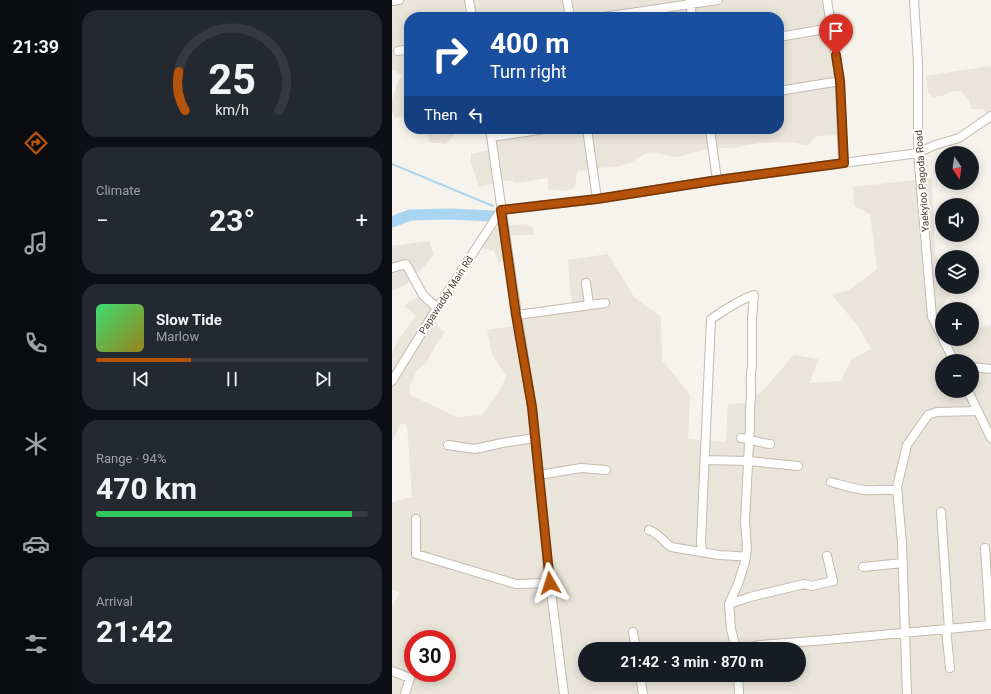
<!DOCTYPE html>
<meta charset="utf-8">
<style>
body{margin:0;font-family:Roboto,sans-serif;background:#242831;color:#f1f3f6;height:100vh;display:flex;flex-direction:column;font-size:15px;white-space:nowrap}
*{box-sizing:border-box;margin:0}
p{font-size:13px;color:#9ea1a6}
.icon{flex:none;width:22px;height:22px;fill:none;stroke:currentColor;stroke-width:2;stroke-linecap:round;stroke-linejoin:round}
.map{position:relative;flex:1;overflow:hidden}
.side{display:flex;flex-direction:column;gap:10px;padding:10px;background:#0d0f14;width:320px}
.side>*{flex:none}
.top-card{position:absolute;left:12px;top:12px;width:380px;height:122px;border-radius:16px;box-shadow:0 2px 10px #0003;background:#1a4fa0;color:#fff;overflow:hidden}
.needle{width:26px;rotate:167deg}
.fabs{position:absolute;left:543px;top:146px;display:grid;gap:8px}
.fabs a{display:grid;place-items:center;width:44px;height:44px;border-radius:50%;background:#171b24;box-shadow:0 2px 10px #0003;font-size:20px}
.speed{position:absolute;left:12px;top:630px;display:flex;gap:8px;font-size:20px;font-weight:700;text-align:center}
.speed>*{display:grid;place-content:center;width:52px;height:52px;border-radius:50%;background:#171b24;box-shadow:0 2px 10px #0003;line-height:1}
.speed .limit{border:6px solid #d22;background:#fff;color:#111}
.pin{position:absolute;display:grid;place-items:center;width:34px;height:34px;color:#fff;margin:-41px -17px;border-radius:50% 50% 50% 0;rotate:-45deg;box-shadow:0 0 4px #0007}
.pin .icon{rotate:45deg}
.me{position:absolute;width:44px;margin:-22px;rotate:354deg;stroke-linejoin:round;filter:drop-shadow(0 0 3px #0008)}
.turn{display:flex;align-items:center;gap:14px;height:84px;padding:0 20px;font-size:18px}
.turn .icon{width:52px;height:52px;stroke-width:2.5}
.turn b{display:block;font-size:28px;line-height:34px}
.then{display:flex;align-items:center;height:38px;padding:0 20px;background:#0003;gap:8px;font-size:15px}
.big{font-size:30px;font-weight:700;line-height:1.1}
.side .card{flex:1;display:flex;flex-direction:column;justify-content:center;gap:6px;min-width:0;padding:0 14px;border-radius:16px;background:#242831}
.side .dial{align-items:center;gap:0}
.dial svg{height:104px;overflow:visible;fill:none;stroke:#363941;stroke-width:7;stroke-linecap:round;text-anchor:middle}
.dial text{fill:#f1f3f6;stroke:none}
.song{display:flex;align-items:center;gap:12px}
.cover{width:48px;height:48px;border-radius:6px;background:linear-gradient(135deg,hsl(140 70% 55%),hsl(50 70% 35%))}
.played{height:4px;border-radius:2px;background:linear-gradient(90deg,#b45309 35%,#363941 35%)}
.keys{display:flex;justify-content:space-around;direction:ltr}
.heat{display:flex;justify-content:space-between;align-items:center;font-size:22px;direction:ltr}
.charge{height:6px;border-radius:3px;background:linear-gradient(90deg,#34c759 94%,#363941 0)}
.trip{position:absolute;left:186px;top:642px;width:228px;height:40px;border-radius:20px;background:#171b24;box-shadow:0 2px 10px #0003;font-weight:700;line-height:40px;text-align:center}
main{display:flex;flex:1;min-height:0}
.tab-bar{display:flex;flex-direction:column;width:72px;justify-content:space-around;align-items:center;background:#090b0e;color:#9ea1a6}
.tab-bar .icon{width:28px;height:28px}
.tab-bar .active{color:#b45309}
.tab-bar b{font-size:18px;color:#f1f3f6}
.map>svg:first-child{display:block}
.residential{fill:#eae5da;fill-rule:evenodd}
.industrial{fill:#e6e2dd}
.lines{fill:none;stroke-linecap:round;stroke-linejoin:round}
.stream{stroke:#a9d4f2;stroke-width:2}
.river{stroke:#a9d4f2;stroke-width:11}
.minor-casing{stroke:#c2bbae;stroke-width:10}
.minor{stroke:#fff;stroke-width:8}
.route-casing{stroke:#753606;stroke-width:10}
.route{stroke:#b45309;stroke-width:7}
.labels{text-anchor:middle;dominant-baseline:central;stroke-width:3.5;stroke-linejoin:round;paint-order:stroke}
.street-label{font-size:10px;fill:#4b4439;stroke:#fff}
</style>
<main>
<nav class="tab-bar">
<b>21:39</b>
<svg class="icon active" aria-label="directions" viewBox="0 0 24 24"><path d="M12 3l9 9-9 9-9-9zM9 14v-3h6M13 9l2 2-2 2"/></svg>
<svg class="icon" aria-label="music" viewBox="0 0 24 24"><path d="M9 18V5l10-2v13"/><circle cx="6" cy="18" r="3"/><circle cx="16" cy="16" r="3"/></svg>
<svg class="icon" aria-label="phone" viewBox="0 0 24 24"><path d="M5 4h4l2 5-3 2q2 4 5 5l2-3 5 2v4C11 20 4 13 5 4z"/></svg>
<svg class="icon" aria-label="climate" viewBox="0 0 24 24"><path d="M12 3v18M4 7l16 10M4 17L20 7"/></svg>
<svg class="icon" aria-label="car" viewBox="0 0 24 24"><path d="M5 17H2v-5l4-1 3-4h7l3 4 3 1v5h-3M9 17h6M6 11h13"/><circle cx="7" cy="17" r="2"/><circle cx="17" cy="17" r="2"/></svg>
<svg class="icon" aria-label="filters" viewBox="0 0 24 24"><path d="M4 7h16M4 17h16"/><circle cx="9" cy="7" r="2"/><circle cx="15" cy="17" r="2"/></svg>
</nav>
<section class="side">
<div class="card dial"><svg viewBox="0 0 100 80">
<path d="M14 69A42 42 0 1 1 86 69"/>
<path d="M14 69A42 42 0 0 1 9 39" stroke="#b45309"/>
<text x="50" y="56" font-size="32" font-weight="700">25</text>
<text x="50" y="72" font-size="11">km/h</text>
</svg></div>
<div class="card"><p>Climate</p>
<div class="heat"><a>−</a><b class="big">23°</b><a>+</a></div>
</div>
<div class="card">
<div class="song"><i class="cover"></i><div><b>Slow Tide</b><p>Marlow</p></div></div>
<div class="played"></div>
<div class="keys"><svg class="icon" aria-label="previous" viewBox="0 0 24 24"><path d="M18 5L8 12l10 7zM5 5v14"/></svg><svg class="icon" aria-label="pause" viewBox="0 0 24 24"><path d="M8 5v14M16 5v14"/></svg><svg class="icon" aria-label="next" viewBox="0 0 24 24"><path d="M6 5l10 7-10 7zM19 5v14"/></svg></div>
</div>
<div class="card"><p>Range · 94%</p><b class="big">470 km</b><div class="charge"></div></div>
<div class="card"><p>Arrival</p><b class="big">21:42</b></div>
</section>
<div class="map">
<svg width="599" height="694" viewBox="0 0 599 694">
<rect width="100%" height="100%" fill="#f6f3ec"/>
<path class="residential" d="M0,0H432L453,135L424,136L416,145H411L406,143L396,142L368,143L340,148H328L312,150L285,157L272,155L263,152L255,153L238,163L224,167L204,168L185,171L183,187L174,191L156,189V178L124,183L117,180L87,187L79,163V154L98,150L96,134L77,131L64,133L54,144L47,143H38L34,131L37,129H387V17H17V111L12,116L3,118L0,111V100L5,83L10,76L3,70H0Z
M599,66V115H598L591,109H580L576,99L569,91L557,92L550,96L541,97L536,92L534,76L571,70Z
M540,178L543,256L550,260V287H564L546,311L550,323V339H580V329L599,325V694H0V606L8,593L0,589V502L20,497L15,425L9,423L0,441V352L8,337L24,316L12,306L18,301L27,297L35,301L40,310L47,328L53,332L43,346L35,362L25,371L17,387L18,395L65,417L90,415L110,386L114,376L100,354L95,330L128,325L127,316L181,310L178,289L176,260L216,254L242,297L269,317L270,360L298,395L296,439L334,442L336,404L356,403L373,388L402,355L426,359L418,383L449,381L460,359L479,349L465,325L440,295L457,290L485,269L478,214L462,206L461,187ZM550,361H580V391H550ZM21,639H55V673H21ZM193,649H407V675H193Z
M133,224L141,228L142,235H124L112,237L115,260L106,262L102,251L91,248L93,227Z"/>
<path class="industrial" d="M37,241L42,254L29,270L14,284L0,291V246Z"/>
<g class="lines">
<path class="stream" d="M0,164L101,206"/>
<path class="river" d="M0,222L18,215L58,214L100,216"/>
<g class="minor-casing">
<path id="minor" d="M77,0L80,17
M175,0L178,17
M435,0L448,81L451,163
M522,0L526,63V153L540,317L550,336
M0,1L7,0
M298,1L300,17
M211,17L326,0
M387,37L439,28
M6,51L17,49
M387,91L448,81
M98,129L125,315L140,407L158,583L172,694
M195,129L205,199
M318,129L325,180
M100,137L153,129
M0,268L14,264L31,295L45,308
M194,283L197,305
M125,315L213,303
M551,339L562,361
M580,367L599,369
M0,381L45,308L109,210L205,199L325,180L451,163L519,154L526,153L543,145L567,138L599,116
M576,391L599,438
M349,438C359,439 368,443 378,444
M56,445L83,449L110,443L143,438
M313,460L356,461L406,466
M147,475L189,468L214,470
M439,482C450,485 461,489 473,490C484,491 494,488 505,491
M549,512L557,629
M24,519V554L124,584L158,583
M257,530C268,534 270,541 279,547L327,555L345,556L354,557
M593,548L598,625
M310,551L309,541L319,319C333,310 346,300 362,295L360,319V367C358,375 359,384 359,392C359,404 357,413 358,424L353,522L355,547L353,562L346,584L337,604L339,629L344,649
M471,567L511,563
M337,604L358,597L412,584L420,586L441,581L435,556
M554,629L558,668
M241,632L244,649
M350,649L368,645L434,640L599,625
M0,671L18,678L13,694
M248,675L251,694
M346,675L347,694
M515,694L510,543L505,487L515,445L536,415L545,412L586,411"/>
</g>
<use href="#minor" class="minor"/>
</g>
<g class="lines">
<g class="route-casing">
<path id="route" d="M158,583L140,407L124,315L109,210L205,199L326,180L452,163L448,81L444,55"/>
</g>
<use href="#route" class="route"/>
</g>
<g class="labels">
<g class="street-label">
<text transform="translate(530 181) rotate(-94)">Yaekyioo Pagoda Road</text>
<text transform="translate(54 295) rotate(-57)">Papawaddy Main Rd</text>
</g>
</g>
</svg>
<div class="fabs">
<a><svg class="needle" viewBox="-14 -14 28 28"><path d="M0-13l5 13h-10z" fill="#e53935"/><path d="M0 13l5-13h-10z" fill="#9ea1a6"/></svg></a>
<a><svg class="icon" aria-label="sound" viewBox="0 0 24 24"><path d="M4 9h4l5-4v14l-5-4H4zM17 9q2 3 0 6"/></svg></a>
<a><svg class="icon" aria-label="layers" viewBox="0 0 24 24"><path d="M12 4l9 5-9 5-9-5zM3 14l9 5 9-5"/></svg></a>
<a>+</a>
<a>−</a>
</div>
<div class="speed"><div class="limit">30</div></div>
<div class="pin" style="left:444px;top:55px;background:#d93025"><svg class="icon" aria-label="arrive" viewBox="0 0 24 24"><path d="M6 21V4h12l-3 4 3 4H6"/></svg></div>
<svg class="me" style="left:158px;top:583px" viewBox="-20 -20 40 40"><path d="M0-17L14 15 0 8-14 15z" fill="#b45309" stroke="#fff" stroke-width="4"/></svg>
<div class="trip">21:42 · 3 min · 870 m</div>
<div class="top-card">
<div class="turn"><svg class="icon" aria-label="right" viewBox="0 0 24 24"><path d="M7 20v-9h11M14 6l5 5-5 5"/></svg><div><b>400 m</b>Turn right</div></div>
<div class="then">Then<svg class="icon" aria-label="left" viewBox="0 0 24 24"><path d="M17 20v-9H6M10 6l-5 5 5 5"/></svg></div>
</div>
</div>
</main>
